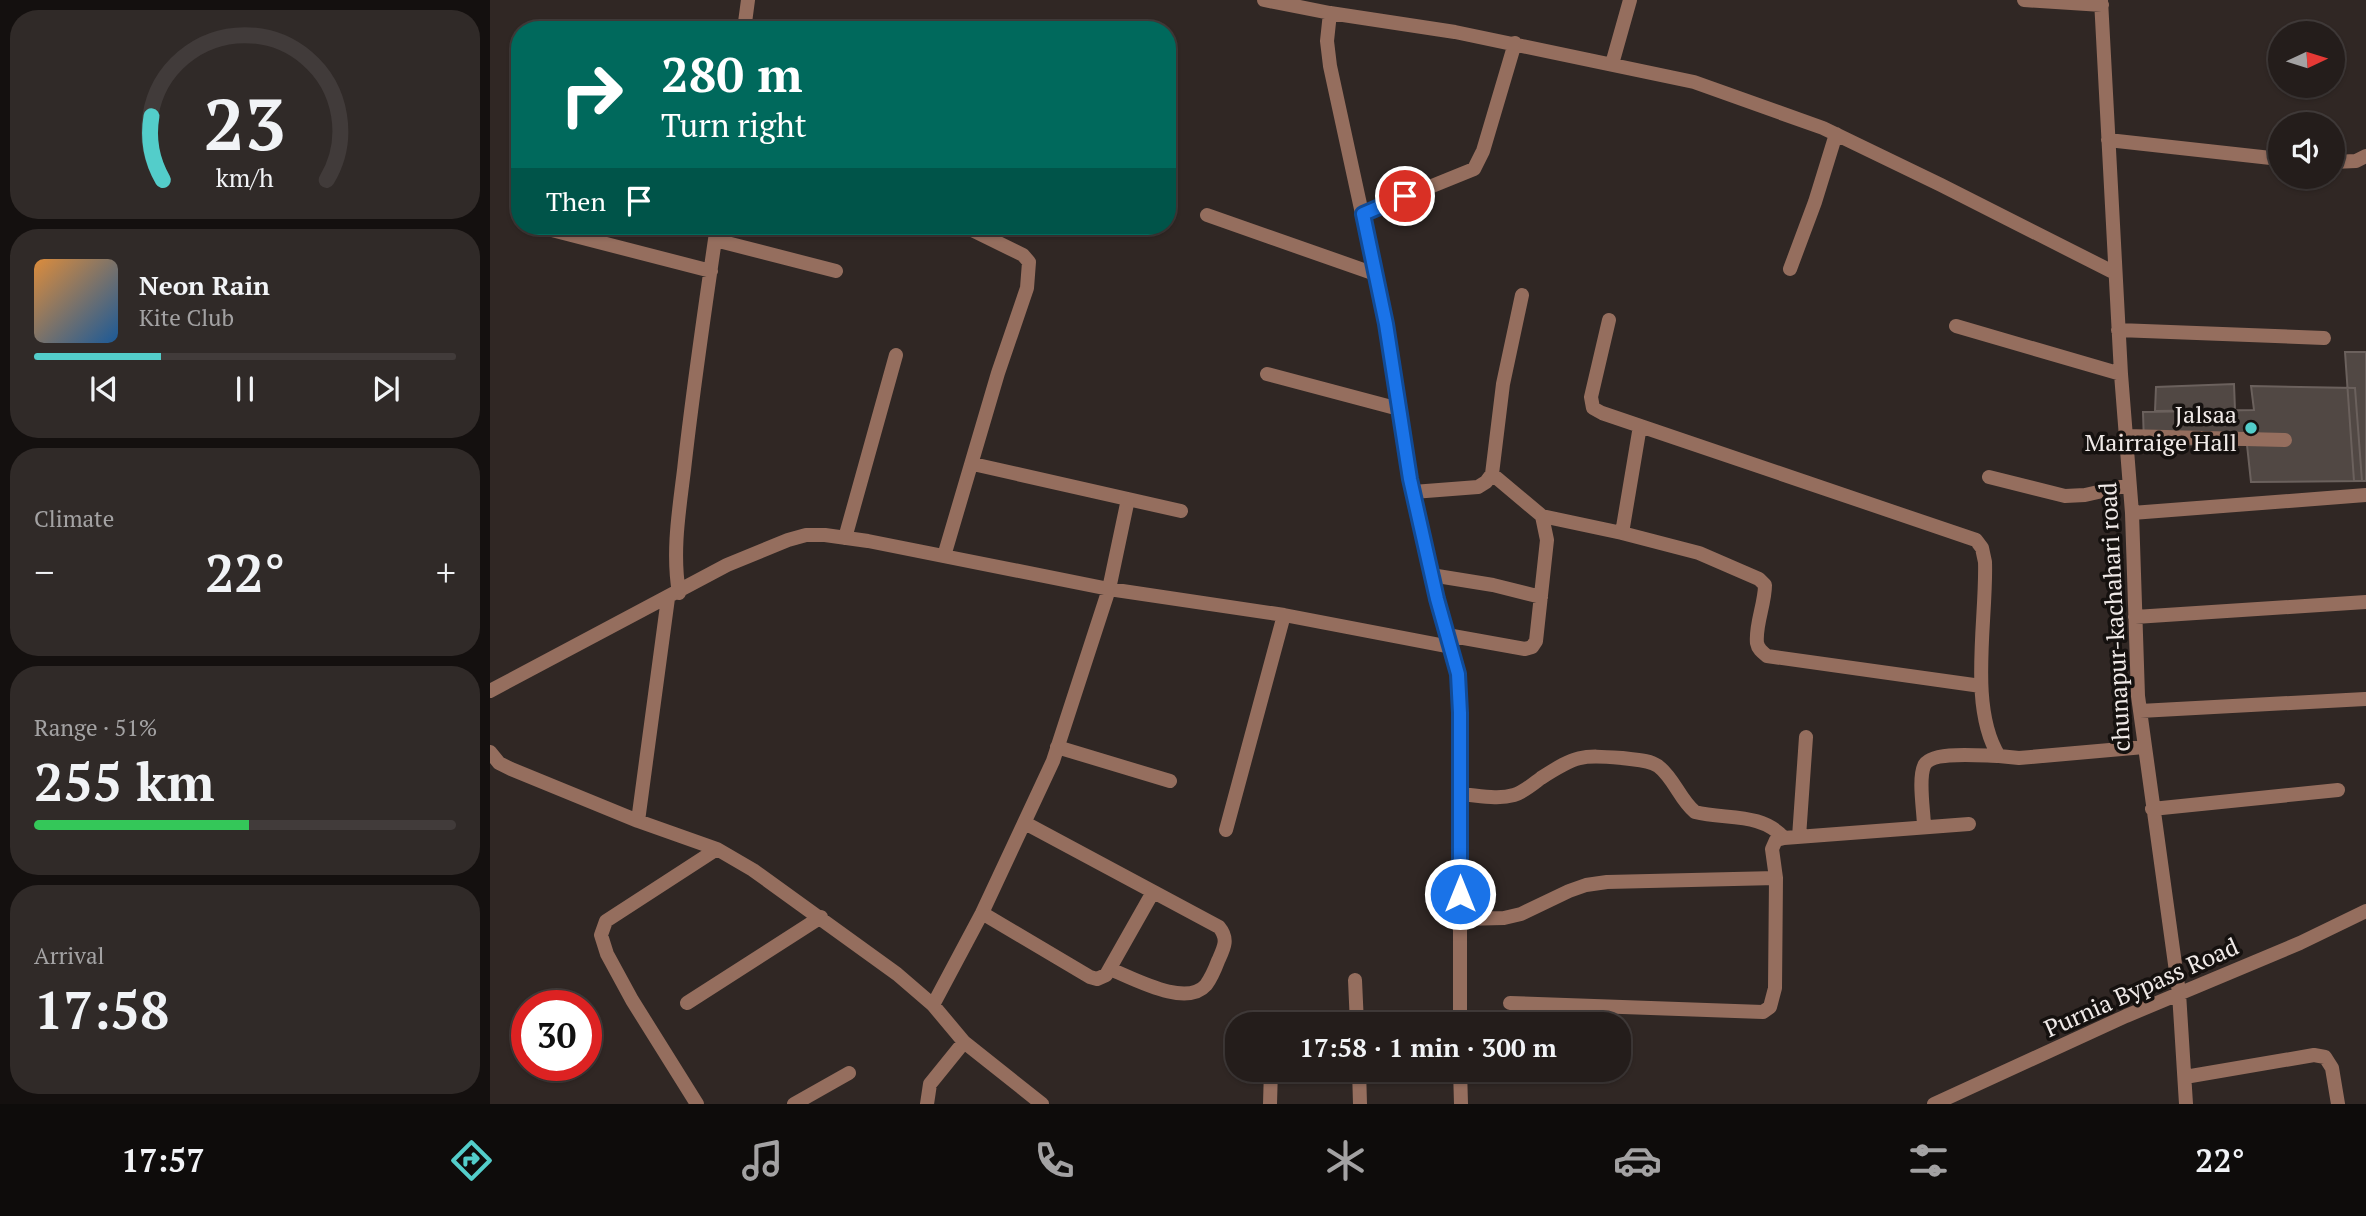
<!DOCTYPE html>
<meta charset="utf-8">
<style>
body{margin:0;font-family:"PT Serif",serif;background:#302a28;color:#f1f3f6;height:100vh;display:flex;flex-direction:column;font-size:26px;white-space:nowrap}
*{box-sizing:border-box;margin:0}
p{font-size:23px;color:#a3a2a3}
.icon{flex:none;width:38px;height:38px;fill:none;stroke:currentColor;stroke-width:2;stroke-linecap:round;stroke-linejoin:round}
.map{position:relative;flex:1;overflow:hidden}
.panel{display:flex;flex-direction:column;gap:10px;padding:10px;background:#14100f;width:490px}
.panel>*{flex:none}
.banner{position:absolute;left:21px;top:21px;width:665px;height:214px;border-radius:28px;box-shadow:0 2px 5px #0004,0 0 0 2px #413b3a;background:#00695c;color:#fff;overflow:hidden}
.needle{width:46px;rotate:86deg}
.tools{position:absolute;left:1778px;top:21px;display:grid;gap:14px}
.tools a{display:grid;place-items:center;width:77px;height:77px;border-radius:50%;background:#241d1b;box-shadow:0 2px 5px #0004,0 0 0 2px #413b3a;font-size:35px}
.speed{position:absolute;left:21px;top:990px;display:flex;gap:14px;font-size:35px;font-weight:700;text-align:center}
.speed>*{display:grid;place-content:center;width:91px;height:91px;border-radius:50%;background:#241d1b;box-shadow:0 2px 5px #0004,0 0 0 2px #413b3a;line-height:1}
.speed .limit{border:10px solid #d22;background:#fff;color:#111}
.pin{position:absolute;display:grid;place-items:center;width:60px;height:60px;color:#fff;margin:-30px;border:4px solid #fff;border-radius:50%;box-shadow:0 2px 7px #0007}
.me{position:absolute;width:77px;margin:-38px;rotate:0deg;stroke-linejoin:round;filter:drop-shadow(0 0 5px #0008)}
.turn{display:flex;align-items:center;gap:24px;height:147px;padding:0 35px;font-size:32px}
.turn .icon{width:91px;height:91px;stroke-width:2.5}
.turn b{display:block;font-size:49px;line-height:60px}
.then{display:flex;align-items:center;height:66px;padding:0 35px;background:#0003;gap:14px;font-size:26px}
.big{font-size:52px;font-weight:600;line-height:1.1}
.panel .tile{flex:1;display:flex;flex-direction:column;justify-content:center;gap:10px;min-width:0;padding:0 24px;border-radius:28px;background:#302a28}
.panel .dial{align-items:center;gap:0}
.dial svg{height:182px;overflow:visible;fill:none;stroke:#413b3a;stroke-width:7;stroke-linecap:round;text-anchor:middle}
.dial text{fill:#f1f3f6;stroke:none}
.song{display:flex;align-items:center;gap:21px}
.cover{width:84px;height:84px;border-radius:10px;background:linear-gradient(135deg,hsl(30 70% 55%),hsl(210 70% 35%))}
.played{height:7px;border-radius:4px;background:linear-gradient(90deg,#53cdca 30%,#413b3a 30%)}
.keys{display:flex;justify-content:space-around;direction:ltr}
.heat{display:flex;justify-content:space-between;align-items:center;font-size:38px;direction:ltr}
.charge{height:10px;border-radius:5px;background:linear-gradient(90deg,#34c759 51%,#413b3a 0)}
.trip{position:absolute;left:735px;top:1012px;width:406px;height:70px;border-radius:28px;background:#241d1b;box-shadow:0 2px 5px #0004,0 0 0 2px #413b3a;font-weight:600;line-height:70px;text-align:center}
.dock{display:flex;height:112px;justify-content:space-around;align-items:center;background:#0e0c0b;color:#a3a2a3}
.dock .icon{width:49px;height:49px}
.dock .active{color:#53cdca}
.dock b{font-size:32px;color:#f1f3f6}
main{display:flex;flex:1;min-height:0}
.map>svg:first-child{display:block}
.building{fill:#514844;stroke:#6b615d;stroke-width:2}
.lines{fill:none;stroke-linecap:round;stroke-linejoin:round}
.minor{stroke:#956e5e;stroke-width:14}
.route-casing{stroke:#114b97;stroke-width:18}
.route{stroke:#1a73e8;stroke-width:12}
.poi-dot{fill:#53cdca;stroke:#15110f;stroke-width:2.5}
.labels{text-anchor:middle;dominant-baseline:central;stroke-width:7;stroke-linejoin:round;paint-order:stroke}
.poi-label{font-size:24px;fill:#f0eae8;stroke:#15110f;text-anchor:end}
.street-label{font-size:24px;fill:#f0eae8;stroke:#15110f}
</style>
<main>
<section class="panel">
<div class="tile dial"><svg viewBox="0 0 100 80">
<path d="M14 69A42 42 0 1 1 86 69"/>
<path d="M14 69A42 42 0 0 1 9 41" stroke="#53cdca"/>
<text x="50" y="56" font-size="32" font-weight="700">23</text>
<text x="50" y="72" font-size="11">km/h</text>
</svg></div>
<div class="tile">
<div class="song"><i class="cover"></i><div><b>Neon Rain</b><p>Kite Club</p></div></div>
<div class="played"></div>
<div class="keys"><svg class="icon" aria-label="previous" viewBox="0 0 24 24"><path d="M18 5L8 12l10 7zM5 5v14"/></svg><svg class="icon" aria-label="pause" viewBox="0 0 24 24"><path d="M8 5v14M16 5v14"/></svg><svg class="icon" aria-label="next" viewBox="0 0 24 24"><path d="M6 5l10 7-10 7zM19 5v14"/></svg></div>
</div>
<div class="tile"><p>Climate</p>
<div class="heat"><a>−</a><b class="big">22°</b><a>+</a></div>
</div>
<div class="tile"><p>Range · 51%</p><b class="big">255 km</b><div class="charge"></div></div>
<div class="tile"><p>Arrival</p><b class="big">17:58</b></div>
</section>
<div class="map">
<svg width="1876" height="1104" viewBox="0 0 1876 1104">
<rect width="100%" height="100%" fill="#302724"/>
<path class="building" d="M1855,352H1876V481H1864Z
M1744,384L1745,410L1665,411L1666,387Z
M1761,386L1865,388L1872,481L1761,482L1757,445L1654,444L1653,412L1764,410Z"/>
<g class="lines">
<path class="minor" d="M774,0L840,13L965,32L1204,82L1333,128L1451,185L1625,273
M1534,0L1612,5
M1611,0L1631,374L1642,513L1648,696L1689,993L1696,1104
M840,13L837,41L840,66L896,324L920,479L947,599L961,647
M254,30L258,0
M1122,64L1140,0
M1618,140L1790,159
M1843,162L1866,161L1876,156
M873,214L984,169L993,151L1025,43
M717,215L885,274
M58,229L221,271
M225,240L346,271
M1300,269L1325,202L1346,134
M1119,320L1101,397L1103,408L1112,413L1486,540L1492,548L1495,562C1497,619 1478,707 1509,756L1529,758L1654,747
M1466,326L1631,374
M1628,330L1834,338
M777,374L909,409
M1636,436L1795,440
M483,464L691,511
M1499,477L1575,496L1595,495L1639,485
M923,492L988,487L996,482L1002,474L1013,384L1032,295
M1642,513L1876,495
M1052,516L1132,533L1209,553L1269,579L1275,585C1275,604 1265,625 1267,643C1268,649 1272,652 1277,656L1491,686
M1132,533L1150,426
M355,538L406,355
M454,556L508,373L537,288L539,262L533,255L478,228
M941,575L1003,585L1051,597
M189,593C182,552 189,511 194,470C203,388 215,307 227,226
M1645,617L1876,602
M957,635L1035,649L1042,647L1046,641L1057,540L1052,516L1002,474
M0,691L237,565L298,540L316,535H335L378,541L619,589L794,615L961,647L968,674L970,714V1024
M1650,711L1875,699
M567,747L680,781
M0,752L9,763L21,769L148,821L227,849L263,870L407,974L443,1005L474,1042L552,1104
M970,794C987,795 1007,800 1024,795C1034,792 1043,784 1051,778C1087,755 1090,755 1132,758C1144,760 1158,759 1168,766C1184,778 1190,800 1205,812C1236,820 1271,812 1294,838
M1662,809L1848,790
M148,821L178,598
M535,823L729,927C739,939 734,948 728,961C725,969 721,978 716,985C696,1008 643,978 620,969
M1434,827C1434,812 1428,780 1434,766C1440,750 1493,756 1509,756
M736,830L794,615
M1309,837L1316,737
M492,913L600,977L607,979L616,975L663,892
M970,919L1014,918L1031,914L1079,891L1096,885L1117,882L1286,878
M865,980L867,1024
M197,1003L331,917
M1020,1003L1273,1012L1280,1007L1285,988L1286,878L1282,849L1286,840L1294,838L1479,824
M443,1005L492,913L563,761L619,589L638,499
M869,1069L870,1104
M970,1069L971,1104
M1695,1077L1824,1055L1835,1057L1842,1068L1848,1104
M207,1104L142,1000L117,954L111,935L116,921L227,849
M304,1104L359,1073
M437,1104L440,1084L474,1042
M780,1104L781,1069
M1444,1104L1636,1016L1810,943L1876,911"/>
</g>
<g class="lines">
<g class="route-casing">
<path id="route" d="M915,196L873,214L896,324L920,479L947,599L968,674L970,713V894"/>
</g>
<use href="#route" class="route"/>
</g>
<circle class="poi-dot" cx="1761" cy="428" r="7"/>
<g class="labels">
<g class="poi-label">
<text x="1747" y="414">Jalsaa<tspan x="1747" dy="28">Mairraige Hall</tspan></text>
</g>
<g class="street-label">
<text transform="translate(1624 617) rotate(-93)">chunapur-kachahari road</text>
<text transform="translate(1651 987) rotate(-24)">Purnia Bypass Road</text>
</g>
</g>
</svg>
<div class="tools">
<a><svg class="needle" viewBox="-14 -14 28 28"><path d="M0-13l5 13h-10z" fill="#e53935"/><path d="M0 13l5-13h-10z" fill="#a3a2a3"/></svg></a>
<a><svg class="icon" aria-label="sound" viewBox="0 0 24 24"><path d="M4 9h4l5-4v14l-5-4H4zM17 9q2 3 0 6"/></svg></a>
</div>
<div class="speed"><div class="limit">30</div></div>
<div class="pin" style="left:915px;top:196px;background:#d93025"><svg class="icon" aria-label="arrive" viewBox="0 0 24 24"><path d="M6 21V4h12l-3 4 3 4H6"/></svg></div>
<svg class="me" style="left:970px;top:894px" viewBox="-20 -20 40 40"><circle r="17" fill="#1a73e8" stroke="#fff" stroke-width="3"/><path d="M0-11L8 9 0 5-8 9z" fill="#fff"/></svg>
<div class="trip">17:58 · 1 min · 300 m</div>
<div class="banner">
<div class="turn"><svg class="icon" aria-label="right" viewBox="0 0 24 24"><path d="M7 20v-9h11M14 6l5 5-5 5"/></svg><div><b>280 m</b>Turn right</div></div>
<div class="then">Then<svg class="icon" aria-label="arrive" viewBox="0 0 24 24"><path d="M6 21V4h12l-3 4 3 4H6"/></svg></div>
</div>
</div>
</main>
<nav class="dock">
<b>17:57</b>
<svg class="icon active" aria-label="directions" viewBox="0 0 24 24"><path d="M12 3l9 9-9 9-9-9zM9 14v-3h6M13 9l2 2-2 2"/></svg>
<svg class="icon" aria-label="music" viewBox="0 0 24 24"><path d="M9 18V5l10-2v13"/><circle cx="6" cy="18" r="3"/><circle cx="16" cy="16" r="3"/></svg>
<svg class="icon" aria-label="phone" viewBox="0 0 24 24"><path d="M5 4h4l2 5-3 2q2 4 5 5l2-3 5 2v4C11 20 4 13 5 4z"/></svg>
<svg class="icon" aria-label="climate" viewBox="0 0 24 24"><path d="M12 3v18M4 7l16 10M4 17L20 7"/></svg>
<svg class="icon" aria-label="car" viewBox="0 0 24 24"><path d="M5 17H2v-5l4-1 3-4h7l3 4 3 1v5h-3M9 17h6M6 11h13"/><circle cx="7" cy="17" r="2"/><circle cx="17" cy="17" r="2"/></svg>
<svg class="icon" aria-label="filters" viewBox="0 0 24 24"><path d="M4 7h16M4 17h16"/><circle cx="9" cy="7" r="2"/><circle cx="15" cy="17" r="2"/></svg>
<b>22°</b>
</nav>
